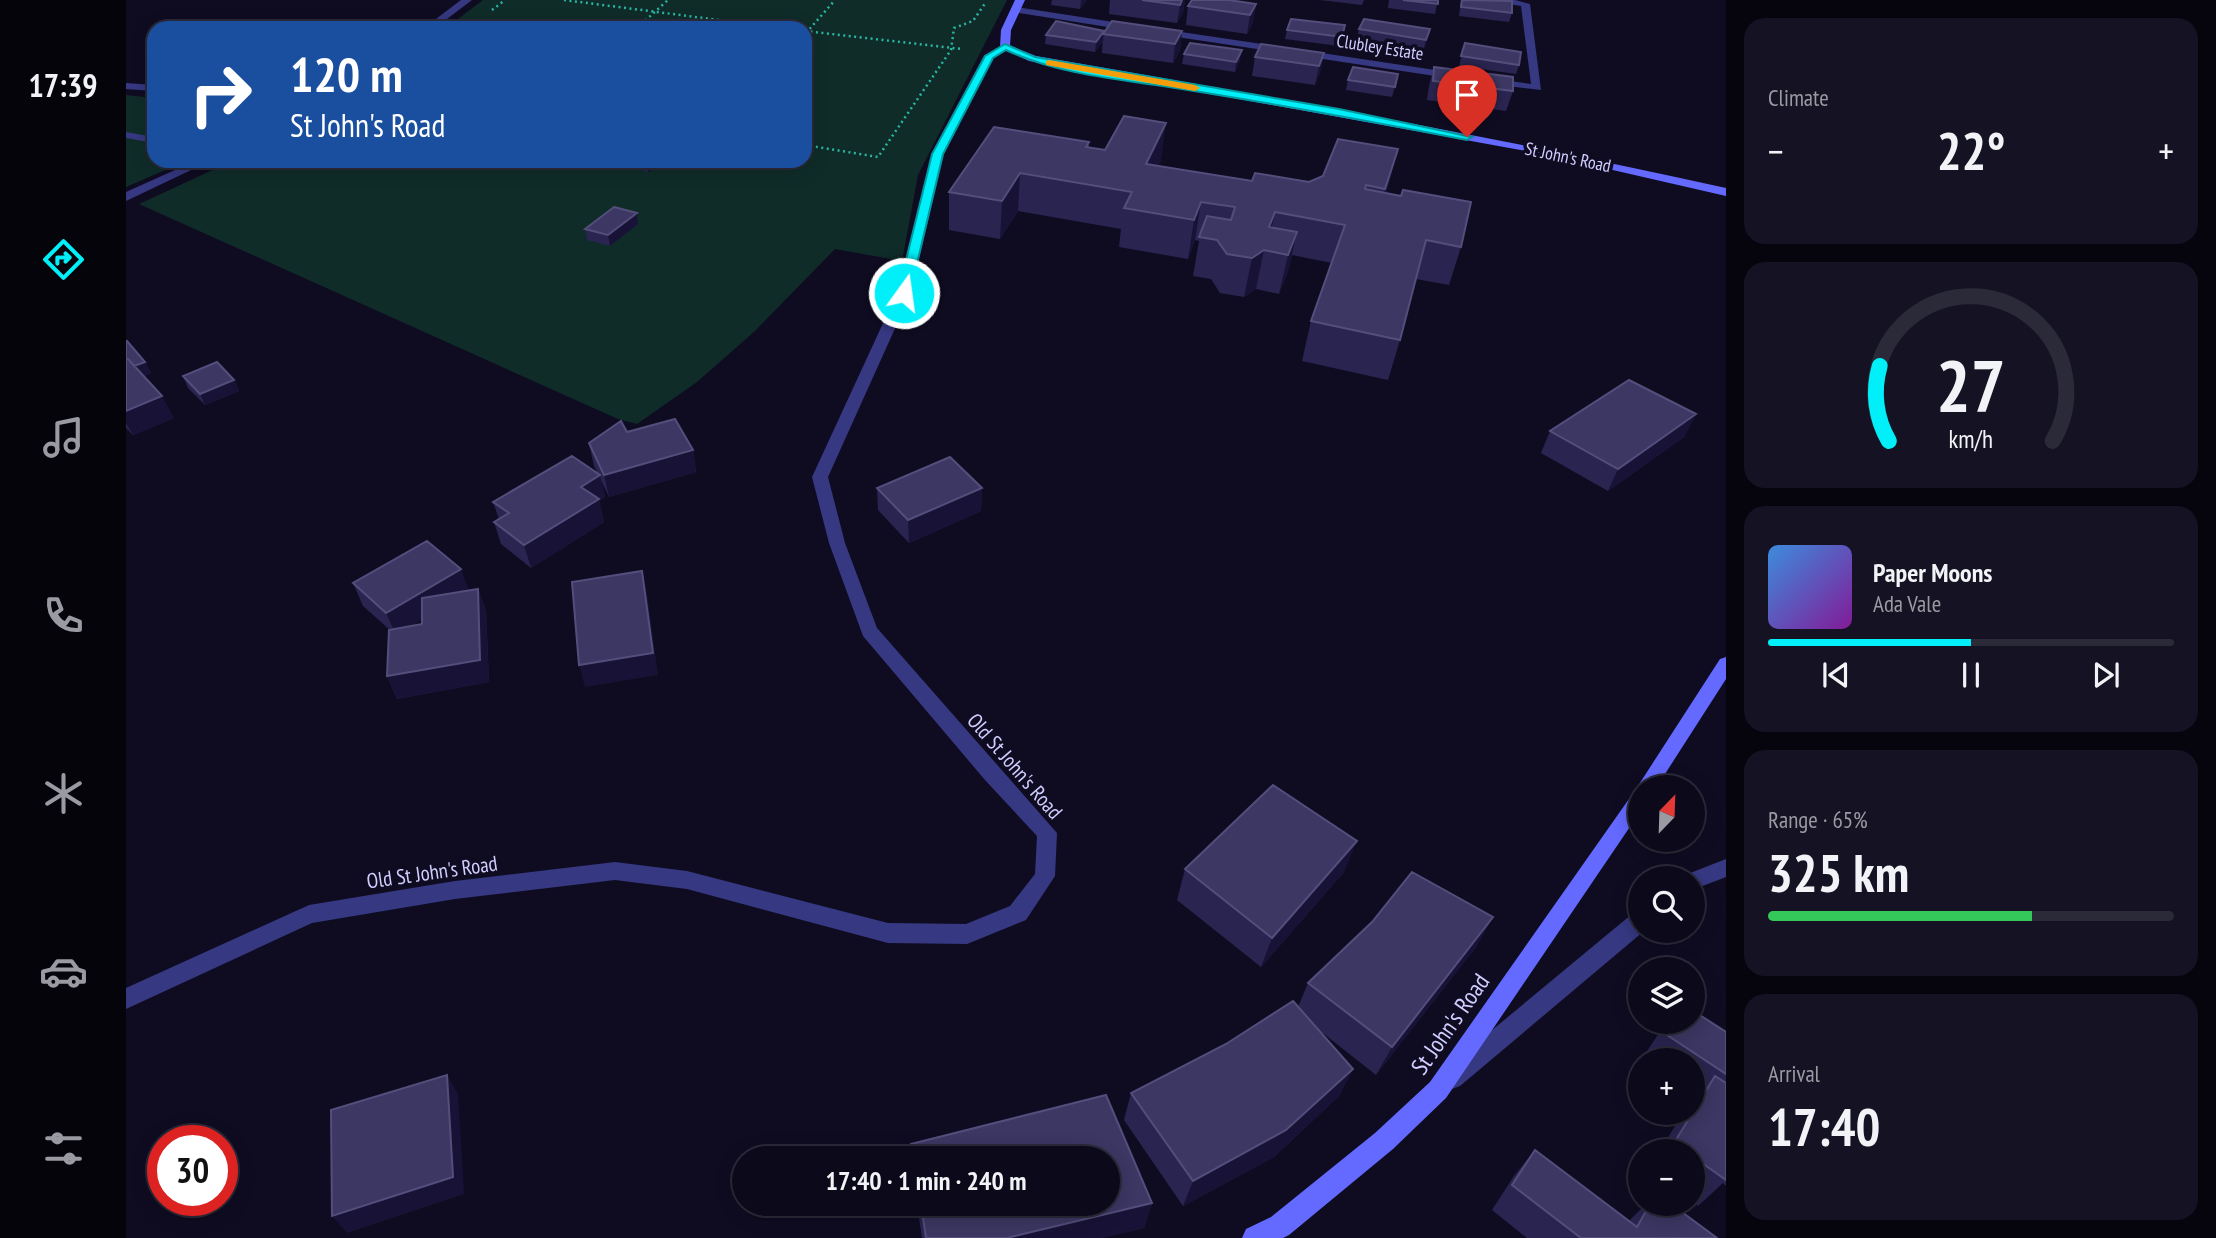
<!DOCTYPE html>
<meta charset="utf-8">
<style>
body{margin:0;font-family:"PT Sans Narrow",sans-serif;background:#141223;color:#f1f3f6;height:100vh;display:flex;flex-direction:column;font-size:26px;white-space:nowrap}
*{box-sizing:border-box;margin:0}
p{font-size:23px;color:#9a9aa2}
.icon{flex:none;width:38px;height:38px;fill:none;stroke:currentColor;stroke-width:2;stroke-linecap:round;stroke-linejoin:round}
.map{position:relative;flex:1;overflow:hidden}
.panel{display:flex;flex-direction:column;gap:18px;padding:18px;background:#06050e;width:490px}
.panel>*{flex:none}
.guide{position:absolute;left:21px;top:21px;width:665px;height:147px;border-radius:21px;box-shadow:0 4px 18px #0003,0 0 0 2px #2b2a39;background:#1a4fa0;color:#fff;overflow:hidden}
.needle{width:46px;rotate:23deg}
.fabs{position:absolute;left:1502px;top:775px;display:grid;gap:14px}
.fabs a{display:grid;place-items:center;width:77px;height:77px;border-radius:50%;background:#0b091a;box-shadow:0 4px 18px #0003,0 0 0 2px #2b2a39;font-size:35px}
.speed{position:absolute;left:21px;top:1125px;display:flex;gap:14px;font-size:35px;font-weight:700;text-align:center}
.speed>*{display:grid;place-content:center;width:91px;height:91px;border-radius:50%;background:#0b091a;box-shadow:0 4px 18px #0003,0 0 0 2px #2b2a39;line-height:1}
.speed .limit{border:10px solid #d22;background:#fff;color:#111}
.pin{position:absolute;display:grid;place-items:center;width:60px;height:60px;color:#fff;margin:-72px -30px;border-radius:50% 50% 50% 0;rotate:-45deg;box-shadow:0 0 7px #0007}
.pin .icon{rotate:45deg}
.me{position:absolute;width:77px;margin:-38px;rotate:14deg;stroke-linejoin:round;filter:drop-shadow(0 0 5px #0008)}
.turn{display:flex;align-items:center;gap:24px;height:147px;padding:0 28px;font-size:32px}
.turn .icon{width:91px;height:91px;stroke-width:2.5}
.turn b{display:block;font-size:49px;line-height:60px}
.big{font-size:52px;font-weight:700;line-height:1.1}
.panel .widget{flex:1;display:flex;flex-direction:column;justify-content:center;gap:10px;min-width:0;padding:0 24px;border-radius:21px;background:#141223}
.panel .dial{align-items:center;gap:0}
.dial svg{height:182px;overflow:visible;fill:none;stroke:#2b2a39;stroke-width:7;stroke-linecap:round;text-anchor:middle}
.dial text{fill:#f1f3f6;stroke:none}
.song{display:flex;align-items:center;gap:21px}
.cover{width:84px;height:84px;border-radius:10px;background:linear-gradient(135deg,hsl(210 70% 55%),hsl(290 70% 35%))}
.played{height:7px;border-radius:4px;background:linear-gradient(90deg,#00eff8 50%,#2b2a39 50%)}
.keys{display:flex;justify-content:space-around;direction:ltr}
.heat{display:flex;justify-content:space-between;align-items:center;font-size:38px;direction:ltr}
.charge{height:10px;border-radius:5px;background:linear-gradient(90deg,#34c759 65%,#2b2a39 0)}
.trip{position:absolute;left:606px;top:1146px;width:388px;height:70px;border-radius:35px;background:#0b091a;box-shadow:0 4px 18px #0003,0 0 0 2px #2b2a39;font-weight:700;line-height:70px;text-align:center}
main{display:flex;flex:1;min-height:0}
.tabs{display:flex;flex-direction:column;width:126px;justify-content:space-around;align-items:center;background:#04040a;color:#9a9aa2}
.tabs .icon{width:49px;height:49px}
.tabs .active{color:#00eff8}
.tabs b{font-size:32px;color:#f1f3f6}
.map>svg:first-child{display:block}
.green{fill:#0f2c29}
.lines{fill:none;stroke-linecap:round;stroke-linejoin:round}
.path{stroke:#2ab6a5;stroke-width:2.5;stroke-dasharray:2 3.5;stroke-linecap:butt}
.service{fill:#363882;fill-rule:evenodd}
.minor{fill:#363882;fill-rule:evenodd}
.secondary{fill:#646aff;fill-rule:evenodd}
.wall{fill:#2a2550;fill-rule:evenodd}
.shaded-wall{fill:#181336}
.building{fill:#3c3763;stroke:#534e7b;stroke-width:2}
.route{fill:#00eff8;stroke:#009ba1;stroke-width:2}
.slow{fill:#f59e0b}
.labels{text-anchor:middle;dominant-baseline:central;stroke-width:7;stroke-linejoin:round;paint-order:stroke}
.far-street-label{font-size:18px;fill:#d0cdff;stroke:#0f0c22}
.street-label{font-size:21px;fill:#d0cdff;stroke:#0f0c22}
.near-street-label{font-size:24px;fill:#d0cdff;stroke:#0f0c22}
</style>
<main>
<nav class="tabs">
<b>17:39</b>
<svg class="icon active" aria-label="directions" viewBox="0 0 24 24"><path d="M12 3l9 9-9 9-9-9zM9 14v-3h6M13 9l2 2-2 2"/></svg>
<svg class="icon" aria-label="music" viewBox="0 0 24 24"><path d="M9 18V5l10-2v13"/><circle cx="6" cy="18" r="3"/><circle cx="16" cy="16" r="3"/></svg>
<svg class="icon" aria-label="phone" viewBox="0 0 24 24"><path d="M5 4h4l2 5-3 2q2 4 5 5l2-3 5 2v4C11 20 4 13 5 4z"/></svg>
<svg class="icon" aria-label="climate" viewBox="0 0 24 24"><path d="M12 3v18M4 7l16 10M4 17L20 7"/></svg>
<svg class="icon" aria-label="car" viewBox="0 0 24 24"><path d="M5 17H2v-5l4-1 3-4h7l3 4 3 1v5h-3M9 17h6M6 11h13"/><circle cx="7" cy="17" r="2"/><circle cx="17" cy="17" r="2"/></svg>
<svg class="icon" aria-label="filters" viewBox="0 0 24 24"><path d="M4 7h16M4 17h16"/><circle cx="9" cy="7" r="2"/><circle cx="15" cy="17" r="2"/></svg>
</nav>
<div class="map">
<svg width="1600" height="1238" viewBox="0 0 1600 1238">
<rect width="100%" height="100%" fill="#0f0c22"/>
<path class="green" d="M357,0H881L792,175L776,261L709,249L629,331L571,382L511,424L492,419L13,204L106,161H679V28H320Z
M0,95L28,98V161H60L0,187Z"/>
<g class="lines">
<path class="path" d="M438,0L655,28
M366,10L379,0
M511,28L542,0
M679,31L836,49
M680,33L709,0
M679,145L752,157L825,50L828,28L847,21L860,2"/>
<path class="service" d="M0,83L28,85V91L0,89Z
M0,132L28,137V143L0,138Z"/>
<path class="minor" d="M335,0H346L309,28H298Z
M1359,0H1389L1404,4L1415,90L1363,84L1358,81L1363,78L1405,84L1395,6Z
M890,7L1007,25L1012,28L1007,31L887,12L885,10Z
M1035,29L1329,73L1334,76L1329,79L1031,34L1030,32Z
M879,44L884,47L867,58L818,154L785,293L702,477L719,543L751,628L931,833L929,876L900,920L841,944L762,943L561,889L489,880L329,899L186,923L0,1009V988L183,905L329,881L489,862L561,871L762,923L840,924L884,906L909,874L911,836L859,780L737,636L703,543L686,477L771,293L806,154L858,56Z
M69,161H84L0,201V192Z
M1600,859V877L1566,890V878H1557L1559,875Z
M1514,912V931H1518L1334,1086L1326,1089L1318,1086L1314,1078L1318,1070L1506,914Z"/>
<path class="secondary" d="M889,0H899L885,30L884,46L910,56C1141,96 1371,137 1600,188V196L1417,154L903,61L874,47L875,30Z
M1600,657V679L1530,788H1514V812L1320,1098L1267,1149L1163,1235L1157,1238H1116L1120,1229L1145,1217L1249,1133L1304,1082L1510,789L1594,659Z"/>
</g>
<path class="wall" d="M926,0H961L954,9L925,5Z
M984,0H1059L1057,12L1051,23L983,14Z
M1194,0H1238L1236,5Z
M1263,0H1312L1309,14L1262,8Z
M1335,0H1377L1386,13L1383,22L1333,16Z
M1130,4L1127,22L1121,34L1060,25L1062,6Z
M1219,25L1213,46L1159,39L1161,30Z
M1233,29H1304L1295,59L1229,48Z
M1056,31L1054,50L1047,63L976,53L977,34Z
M920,35L977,41L969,52L919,44Z
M1339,43L1393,65L1390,74L1333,66Z
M1198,53L1194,72L1189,85L1126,76L1129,57Z
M1058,54L1114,60L1109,72L1056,64Z
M1308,67L1387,91L1380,111L1301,100L1303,86Z
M1272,74L1266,97L1220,90L1222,80Z
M963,142V147L1035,160L1032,166L1126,181L1183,182L1272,149L1260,193L1335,247L1323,285L1290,279L1274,340L1262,380L1176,361L1185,321L1206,263L1166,255L1162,271L1153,294L1130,289L1118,297L1094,293L1085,279L1067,276L1073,241L1069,240L1062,259L993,247L995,229L892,211L874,239L823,230V192Z
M492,161H536L522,172L492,165Z
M512,224L484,246L461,240L459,229Z
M0,342L19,362L25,373L18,376L48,418L7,435L0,428Z
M57,376L108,380L113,391L79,405L62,388Z
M1570,414L1558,437L1482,491L1415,453L1424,431Z
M501,432L567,450L570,472L483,497L475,480L479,497L473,500L478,522L405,568L375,544L368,522L373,519L367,502L472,474L468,466L463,443Z
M751,488H856L855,511L783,543L752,510Z
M227,583L342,590L352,589L360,611L363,682L271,699L261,676L264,630L237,606ZM296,619V624L285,626Z
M1059,869L1218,872L1135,967L1051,900Z
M1367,917L1350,947L1250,1075L1193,1030L1227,1069L1213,1096L1148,1157L1057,1206L998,1120L1005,1093L1172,1007L1182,983Z
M1543,1022H1566L1600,1032V1186L1597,1183L1572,1206L1566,1201V1152H1533L1557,1113H1566V1100L1568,1098L1566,1097V1060H1515L1533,1033Z
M980,1095L1026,1203L1018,1228L975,1238H796L791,1204H982V1158H786L785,1144Z
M1409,1150L1503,1221L1520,1204H1545L1591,1238H1401L1366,1210L1388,1176Z"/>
<path class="shaded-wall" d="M955,0H961L954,9Z
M1056,0H1059L1057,12L1051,23L1054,5Z
M1130,4L1127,22L1121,34L1124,15Z
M1304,29L1299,48L1295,59L1300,40Z
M978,31L977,41L969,52L970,42Z
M1056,31L1054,50L1047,63L1049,44Z
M1116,50L1114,60L1109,72L1110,62Z
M1198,53L1194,72L1189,85L1193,66Z
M1040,123L1035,160L1015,201L1020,164Z
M1272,149L1262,186L1249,226L1259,189Z
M522,161H536L522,172L521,162Z
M894,173L892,211L874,239L876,201Z
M1075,202L1069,240L1062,259L1068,220Z
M1149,212L1141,251L1138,250L1130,289L1118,297L1126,258Z
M511,213L512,224L484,246L482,235Z
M1171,232L1162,271L1153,294L1162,255Z
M19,362L25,373L0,383V369Z
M108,380L113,391L79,405L74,394Z
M36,396L48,418L7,435L0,423V411Z
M1570,414L1558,437L1482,491L1492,469Z
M567,450L570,472L483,497L478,475Z
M474,475L479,497L473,500L478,522L405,568L398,545L455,487Z
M856,488L855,511L783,543L782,520Z
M335,569L343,591L270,635L260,613Z
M516,571L521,593L532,675L459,687L453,665Z
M352,589L360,611L363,682L271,699L261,676Z
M1231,841L1218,872L1135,967L1146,938Z
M1367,917L1350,947L1250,1075L1266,1047Z
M1227,1069L1213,1096L1148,1157L1057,1206L1067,1181Z
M321,1075L332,1094L338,1194L221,1233L206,1216Z
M1026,1203L1018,1228L975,1238H881Z"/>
<path class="building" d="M1016,0H1056L1054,5Z
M1066,0H1103L1130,4L1124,15L1062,6Z
M1277,0H1312V4Z
M1336,0L1386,1V13L1335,7Z
M1165,19L1219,25L1216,37L1161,30Z
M1238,19L1304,29L1300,40L1233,29Z
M930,21L978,31L970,42L920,35Z
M986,21L1056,31L1049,44L977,34Z
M1064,43L1116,50L1110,62L1058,54Z
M1339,43L1395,52L1393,65L1335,56Z
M1135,44L1198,53L1193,66L1129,57Z
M1227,67L1272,74L1269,87L1222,80Z
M1308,67L1387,77V91L1307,81Z
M998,116L1040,123L1020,164L1126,181L1129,173L1183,182L1197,176L1212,139L1272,149L1259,189L1240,185L1239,189L1275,196L1277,190L1345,202L1335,247L1300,240L1274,340L1185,321L1219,225L1149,212L1143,227L1171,232L1162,255L1138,250L1126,258L1101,254L1091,240L1073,237L1081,216L1105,220L1109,207L1075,202L1068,220L998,208L1006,192L894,173L876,201L823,192L868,127L963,142L960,147L979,150Z
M488,207L511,213L482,235L459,229Z
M1,341L19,362L8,366L2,359H0V342Z
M0,359H2L36,396L0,411Z
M91,362L108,380L74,394L57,376Z
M1503,380L1570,414L1492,469L1424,431Z
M549,419L567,450L478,475L463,443L495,421L501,432Z
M446,456L474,475L455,487L473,499L398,545L368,522L383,513L367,502Z
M824,457L856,488L782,520L751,488Z
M301,541L335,569L260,613L227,583Z
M516,571L527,653L453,665L446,582Z
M352,589L354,660L261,676L263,630L296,624V598Z
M1147,785L1231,841L1146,938L1059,869Z
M1286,872L1367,917L1266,1047L1182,983L1246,922Z
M1167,1001L1227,1069L1160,1130L1067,1181L1005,1093L1100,1044Z
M1566,1010L1600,1032V1074L1538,1033L1546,1022H1566Z
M321,1075L327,1177L206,1216L205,1110Z
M1589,1076L1600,1083V1180L1566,1156V1152H1559L1548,1143Z
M980,1095L1026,1203L881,1238H800L795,1204H982V1158H788L785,1144Z
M1409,1150L1511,1227L1524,1204H1545L1591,1238H1455L1386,1185Z"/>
<path class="route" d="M879,44L909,57L1213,109L1346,137L1341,140C1248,122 1155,105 1062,90C1002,80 935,76 880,50L867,58L817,154L784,293L774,296L772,293L806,154L859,56Z"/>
<path class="slow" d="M923,60L1069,85L1074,88L1069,91L920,65V61Z"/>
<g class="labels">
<g class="far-street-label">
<text transform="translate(1254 47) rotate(9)">Clubley Estate</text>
<text transform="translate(1442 157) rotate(12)">St John's Road</text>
</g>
<g class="street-label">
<text transform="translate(889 766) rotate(49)">Old St John's Road</text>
<text transform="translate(306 872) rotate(-8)">Old St John's Road</text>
</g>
<g class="near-street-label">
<text transform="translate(1324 1024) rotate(-55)">St John's Road</text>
</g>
</g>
</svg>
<div class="fabs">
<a><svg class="needle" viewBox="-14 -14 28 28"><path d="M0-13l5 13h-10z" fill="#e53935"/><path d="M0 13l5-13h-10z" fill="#9a9aa2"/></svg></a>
<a><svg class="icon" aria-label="search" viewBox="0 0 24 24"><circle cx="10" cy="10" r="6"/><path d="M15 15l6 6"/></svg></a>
<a><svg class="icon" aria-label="layers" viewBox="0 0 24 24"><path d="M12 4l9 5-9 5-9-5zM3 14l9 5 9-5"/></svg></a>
<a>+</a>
<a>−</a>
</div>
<div class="speed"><div class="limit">30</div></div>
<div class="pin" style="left:1341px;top:137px;background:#d93025"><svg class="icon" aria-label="arrive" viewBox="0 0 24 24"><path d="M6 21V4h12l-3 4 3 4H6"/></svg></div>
<svg class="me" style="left:778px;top:293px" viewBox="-20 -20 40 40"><circle r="17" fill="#00eff8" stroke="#fff" stroke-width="3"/><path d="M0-11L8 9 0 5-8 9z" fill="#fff"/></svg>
<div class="trip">17:40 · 1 min · 240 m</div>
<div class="guide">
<div class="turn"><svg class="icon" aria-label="right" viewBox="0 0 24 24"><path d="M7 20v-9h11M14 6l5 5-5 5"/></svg><div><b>120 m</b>St John's Road</div></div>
</div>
</div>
<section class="panel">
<div class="widget"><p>Climate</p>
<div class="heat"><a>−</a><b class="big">22°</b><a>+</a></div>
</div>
<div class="widget dial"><svg viewBox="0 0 100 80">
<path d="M14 69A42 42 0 1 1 86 69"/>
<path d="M14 69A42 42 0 0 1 10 36" stroke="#00eff8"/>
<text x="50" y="56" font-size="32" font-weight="700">27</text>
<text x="50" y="72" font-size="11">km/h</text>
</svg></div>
<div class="widget">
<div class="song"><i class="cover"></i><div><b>Paper Moons</b><p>Ada Vale</p></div></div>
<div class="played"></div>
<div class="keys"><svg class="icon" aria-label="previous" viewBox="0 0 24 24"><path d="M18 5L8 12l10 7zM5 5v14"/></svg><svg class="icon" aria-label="pause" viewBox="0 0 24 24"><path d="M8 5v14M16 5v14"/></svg><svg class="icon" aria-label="next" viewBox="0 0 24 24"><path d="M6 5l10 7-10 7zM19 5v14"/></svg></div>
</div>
<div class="widget"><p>Range · 65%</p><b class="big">325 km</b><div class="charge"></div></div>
<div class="widget"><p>Arrival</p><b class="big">17:40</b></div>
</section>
</main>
